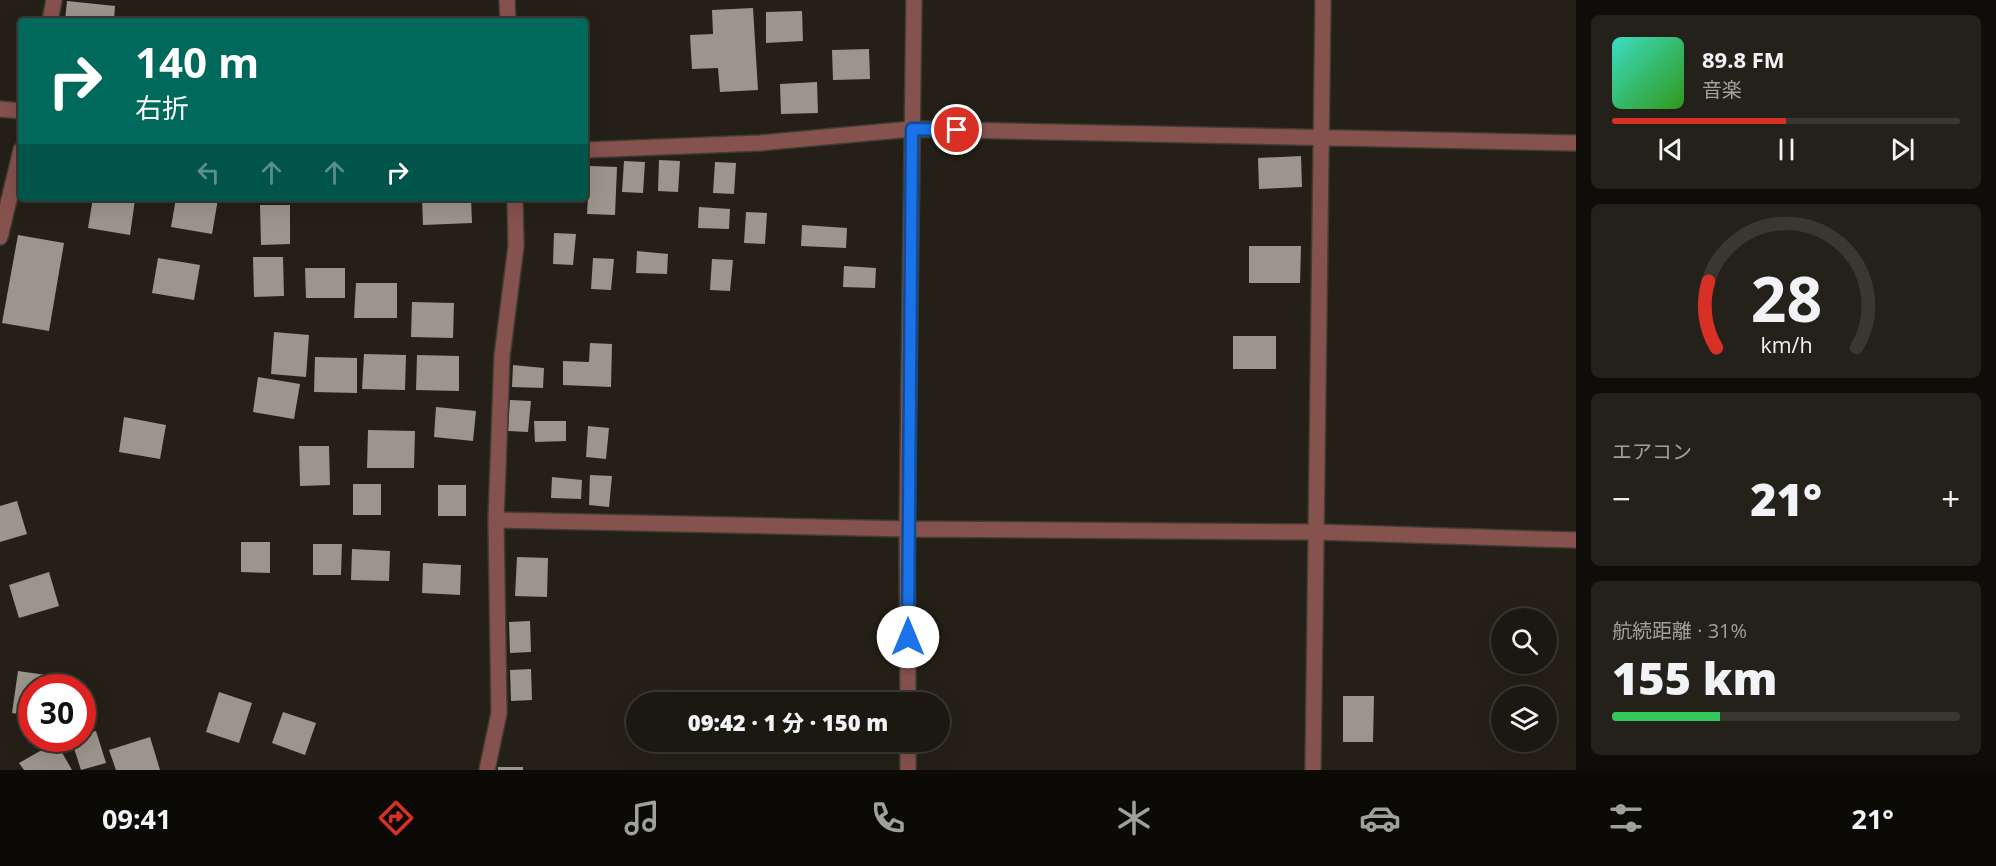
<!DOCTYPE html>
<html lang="ja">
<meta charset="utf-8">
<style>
body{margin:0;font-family:"Open Sans","Noto Sans JP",sans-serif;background:#24211a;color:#f1f3f6;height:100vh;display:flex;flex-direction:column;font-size:22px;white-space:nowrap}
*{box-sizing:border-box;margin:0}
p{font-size:20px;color:#a0a09f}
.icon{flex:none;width:33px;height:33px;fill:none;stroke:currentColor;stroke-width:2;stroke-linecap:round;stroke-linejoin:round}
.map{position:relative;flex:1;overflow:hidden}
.drawer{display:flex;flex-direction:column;gap:15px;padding:15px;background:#0f0d09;width:420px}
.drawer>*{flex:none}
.top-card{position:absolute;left:18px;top:18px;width:570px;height:183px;border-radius:6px;box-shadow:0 6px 24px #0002,0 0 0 2px #393731;background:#00695c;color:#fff;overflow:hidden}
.buttons{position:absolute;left:1491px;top:608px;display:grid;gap:12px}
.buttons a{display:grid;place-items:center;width:66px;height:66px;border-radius:50%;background:#1b1811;box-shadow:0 6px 24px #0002,0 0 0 2px #393731;font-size:30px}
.speed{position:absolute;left:18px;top:674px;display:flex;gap:12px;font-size:30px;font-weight:700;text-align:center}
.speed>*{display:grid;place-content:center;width:78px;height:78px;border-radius:50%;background:#1b1811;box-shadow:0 6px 24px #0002,0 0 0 2px #393731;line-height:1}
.speed .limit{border:9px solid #d22;background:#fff;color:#111}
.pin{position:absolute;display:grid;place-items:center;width:51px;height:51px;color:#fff;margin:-26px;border:3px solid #fff;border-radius:50%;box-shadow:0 2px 6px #0007}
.me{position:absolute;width:66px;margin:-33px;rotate:0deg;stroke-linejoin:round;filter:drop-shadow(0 0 4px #0008)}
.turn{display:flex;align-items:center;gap:21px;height:126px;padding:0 18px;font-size:27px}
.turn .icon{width:78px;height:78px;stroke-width:2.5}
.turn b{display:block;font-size:42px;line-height:51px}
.lanes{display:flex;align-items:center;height:57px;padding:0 18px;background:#0003;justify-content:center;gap:30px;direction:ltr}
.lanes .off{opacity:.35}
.big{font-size:45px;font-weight:800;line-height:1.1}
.drawer .card{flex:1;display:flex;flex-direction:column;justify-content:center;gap:9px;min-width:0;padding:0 21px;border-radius:9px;background:#24211a}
.drawer .dial{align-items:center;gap:0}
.dial svg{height:156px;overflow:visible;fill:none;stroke:#393731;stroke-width:7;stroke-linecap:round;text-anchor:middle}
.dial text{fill:#f1f3f6;stroke:none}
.song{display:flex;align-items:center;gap:18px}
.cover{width:72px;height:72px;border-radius:9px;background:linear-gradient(135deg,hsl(170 70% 55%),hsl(110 70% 35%))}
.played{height:6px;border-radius:3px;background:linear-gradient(90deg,#d93025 50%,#393731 50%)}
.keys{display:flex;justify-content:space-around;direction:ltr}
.heat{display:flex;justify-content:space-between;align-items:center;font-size:33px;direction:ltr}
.charge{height:9px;border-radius:4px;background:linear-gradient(90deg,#34c759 31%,#393731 0)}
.trip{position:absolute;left:626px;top:692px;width:324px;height:60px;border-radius:30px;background:#1b1811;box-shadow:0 6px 24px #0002,0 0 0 2px #393731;font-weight:800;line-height:60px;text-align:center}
.menu{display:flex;height:96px;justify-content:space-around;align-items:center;background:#0b0a07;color:#a0a09f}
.menu .icon{width:42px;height:42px}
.menu .selected{color:#d93025}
.menu b{font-size:27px;color:#f1f3f6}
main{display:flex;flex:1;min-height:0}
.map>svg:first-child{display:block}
.building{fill:#9c958b}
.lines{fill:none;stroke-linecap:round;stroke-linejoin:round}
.minor-casing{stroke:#403c33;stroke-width:18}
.minor{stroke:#86524e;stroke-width:15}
.route-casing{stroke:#114b97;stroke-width:15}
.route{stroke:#1a73e8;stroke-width:10}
</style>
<main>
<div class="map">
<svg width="1576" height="770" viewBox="0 0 1576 770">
<rect width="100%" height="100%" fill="#242017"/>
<path class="building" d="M67,1L115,6L114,21H65Z
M753,8L758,90L720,92L718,68L692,69L690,35L713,34L712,10Z
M802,11L803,41L766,43V12Z
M869,49L870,79L833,80L832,50Z
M817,82L818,113L781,114L780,84Z
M1301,156L1302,187L1259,189L1258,158Z
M659,160L680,161L678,192L658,191Z
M624,161L645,162L643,193L622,192Z
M715,162L736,163L734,194L713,193Z
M590,166L617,167L615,215L587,214Z
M93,198H123L135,200L130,235L88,228Z
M176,198L218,199L212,234L171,227Z
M422,198H471L472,223L423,225Z
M260,205H290V244L261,245Z
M699,207L730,209L729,229L698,228Z
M746,212L767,213L765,244L744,243Z
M802,225L847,228L846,248L801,246Z
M554,233L576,234L573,265L553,264Z
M18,235L64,243L49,331L2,323Z
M1249,246H1301L1300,283H1249Z
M637,251L668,254L667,274L636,273Z
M253,257H283L284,296L254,297Z
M158,258L200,265L194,300L152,293Z
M593,258L614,259L611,290L591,289Z
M712,259L733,260L730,291L710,290Z
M844,266L876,268L875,288L843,287Z
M305,268H345V298H306Z
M356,283H397V318H354Z
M412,302L454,303L453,338L411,337Z
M274,332L309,335L306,377L271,374Z
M1233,336H1276V369H1233Z
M590,343L612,344L611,387L563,385V361L589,362Z
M364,354L406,355L405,390L362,389Z
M417,355L459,356V391L416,390Z
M315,357L357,358V393L314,392Z
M513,365L544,368L543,388L512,387Z
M258,377L300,384L294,419L253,412Z
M510,400L531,401L528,432L508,431Z
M436,407L476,411L473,441L434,437Z
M124,417L166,425L160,459L119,452Z
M534,421H566V441L535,442Z
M588,426L609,428L606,459L586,457Z
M368,430L415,431L414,468H367Z
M299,446H329L330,485L300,486Z
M590,475L612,476L609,507L589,505Z
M552,477L582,480L581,499L551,498Z
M353,484H381V515H353Z
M438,485H466V516H438Z
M17,501L27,534L0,542V506Z
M241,542H270V573L241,572Z
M313,544H342L341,575H313Z
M352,549L390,551L389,581L351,580Z
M517,557L548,558L547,597L515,596Z
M423,563L461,565L460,595L422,593Z
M49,572L59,606L19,618L9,585Z
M530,621L531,652L510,653L509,622Z
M531,669L532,700L511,701L510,670Z
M18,671L53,676L51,687H32V716L12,713Z
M219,692L252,703L239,743L206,732Z
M1343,696H1374L1373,742H1343Z
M283,712L316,723L305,755L272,743Z
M96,731L106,763L81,770L71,739L82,738V735Z
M150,737L160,770H116L109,750Z
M56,742L72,770H24L19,763Z
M498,767H523V770H498Z"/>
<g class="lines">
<g class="minor-casing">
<path id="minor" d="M507,0L508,21
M50,21L54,0
M0,109L21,111
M585,150L760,143L912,129L1576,143
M0,237L21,150
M496,520L907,529L1317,532L1576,540
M908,702L907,529L914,0
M908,741V770
M487,770L499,713L496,520L502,356L516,246L515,198
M1313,770L1323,0"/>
</g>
<use href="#minor" class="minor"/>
</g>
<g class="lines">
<g class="route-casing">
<path id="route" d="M908,637L912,129L957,130"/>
</g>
<use href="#route" class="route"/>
</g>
</svg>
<div class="buttons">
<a><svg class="icon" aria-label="search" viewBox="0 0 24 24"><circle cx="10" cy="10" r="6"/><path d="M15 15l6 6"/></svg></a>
<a><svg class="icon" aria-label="layers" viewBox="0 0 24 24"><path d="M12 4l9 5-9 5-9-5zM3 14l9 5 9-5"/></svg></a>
</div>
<div class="speed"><div class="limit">30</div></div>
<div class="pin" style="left:957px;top:130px;background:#d93025"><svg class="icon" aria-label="arrive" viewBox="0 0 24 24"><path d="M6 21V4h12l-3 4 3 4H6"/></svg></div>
<svg class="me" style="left:908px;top:637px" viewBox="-20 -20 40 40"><circle r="19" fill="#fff"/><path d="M0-13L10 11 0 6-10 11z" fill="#1a73e8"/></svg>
<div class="trip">09:42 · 1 分 · 150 m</div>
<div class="top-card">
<div class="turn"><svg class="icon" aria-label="right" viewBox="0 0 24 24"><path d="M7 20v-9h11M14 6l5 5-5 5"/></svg><div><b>140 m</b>右折</div></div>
<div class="lanes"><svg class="icon off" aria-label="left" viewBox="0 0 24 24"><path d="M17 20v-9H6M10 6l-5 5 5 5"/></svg><svg class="icon off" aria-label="ahead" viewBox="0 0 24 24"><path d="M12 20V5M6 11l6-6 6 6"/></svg><svg class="icon off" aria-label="ahead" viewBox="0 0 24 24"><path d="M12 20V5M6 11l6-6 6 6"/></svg><svg class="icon" aria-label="right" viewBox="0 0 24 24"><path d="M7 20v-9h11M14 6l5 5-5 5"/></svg></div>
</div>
</div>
<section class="drawer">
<div class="card">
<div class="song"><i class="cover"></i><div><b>89.8 FM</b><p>音楽</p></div></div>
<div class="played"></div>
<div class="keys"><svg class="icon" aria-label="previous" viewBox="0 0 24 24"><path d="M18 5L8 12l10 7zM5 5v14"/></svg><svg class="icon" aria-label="pause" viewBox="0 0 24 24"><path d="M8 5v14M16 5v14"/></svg><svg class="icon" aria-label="next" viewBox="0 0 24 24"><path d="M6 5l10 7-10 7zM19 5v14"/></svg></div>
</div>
<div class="card dial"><svg viewBox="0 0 100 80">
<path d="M14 69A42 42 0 1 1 86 69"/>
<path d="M14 69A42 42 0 0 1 10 35" stroke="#d93025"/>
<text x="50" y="56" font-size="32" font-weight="700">28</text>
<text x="50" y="72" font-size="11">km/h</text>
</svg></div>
<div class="card"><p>エアコン</p>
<div class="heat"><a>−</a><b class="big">21°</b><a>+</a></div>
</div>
<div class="card"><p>航続距離 · 31%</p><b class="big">155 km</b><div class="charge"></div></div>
</section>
</main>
<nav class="menu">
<b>09:41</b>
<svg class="icon selected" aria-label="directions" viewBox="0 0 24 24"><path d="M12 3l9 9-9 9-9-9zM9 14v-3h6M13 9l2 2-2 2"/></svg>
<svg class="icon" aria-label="music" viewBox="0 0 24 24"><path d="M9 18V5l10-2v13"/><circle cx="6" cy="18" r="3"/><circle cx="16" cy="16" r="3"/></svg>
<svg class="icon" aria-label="phone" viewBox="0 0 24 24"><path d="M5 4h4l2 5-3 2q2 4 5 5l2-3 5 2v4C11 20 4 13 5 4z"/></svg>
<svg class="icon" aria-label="climate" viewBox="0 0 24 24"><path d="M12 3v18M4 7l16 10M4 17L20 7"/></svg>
<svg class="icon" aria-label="car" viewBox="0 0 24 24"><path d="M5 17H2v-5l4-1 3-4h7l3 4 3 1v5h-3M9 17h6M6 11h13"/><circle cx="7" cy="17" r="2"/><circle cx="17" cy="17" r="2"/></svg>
<svg class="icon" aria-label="filters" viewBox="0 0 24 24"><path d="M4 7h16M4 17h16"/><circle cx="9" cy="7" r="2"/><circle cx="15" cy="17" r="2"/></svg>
<b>21°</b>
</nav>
